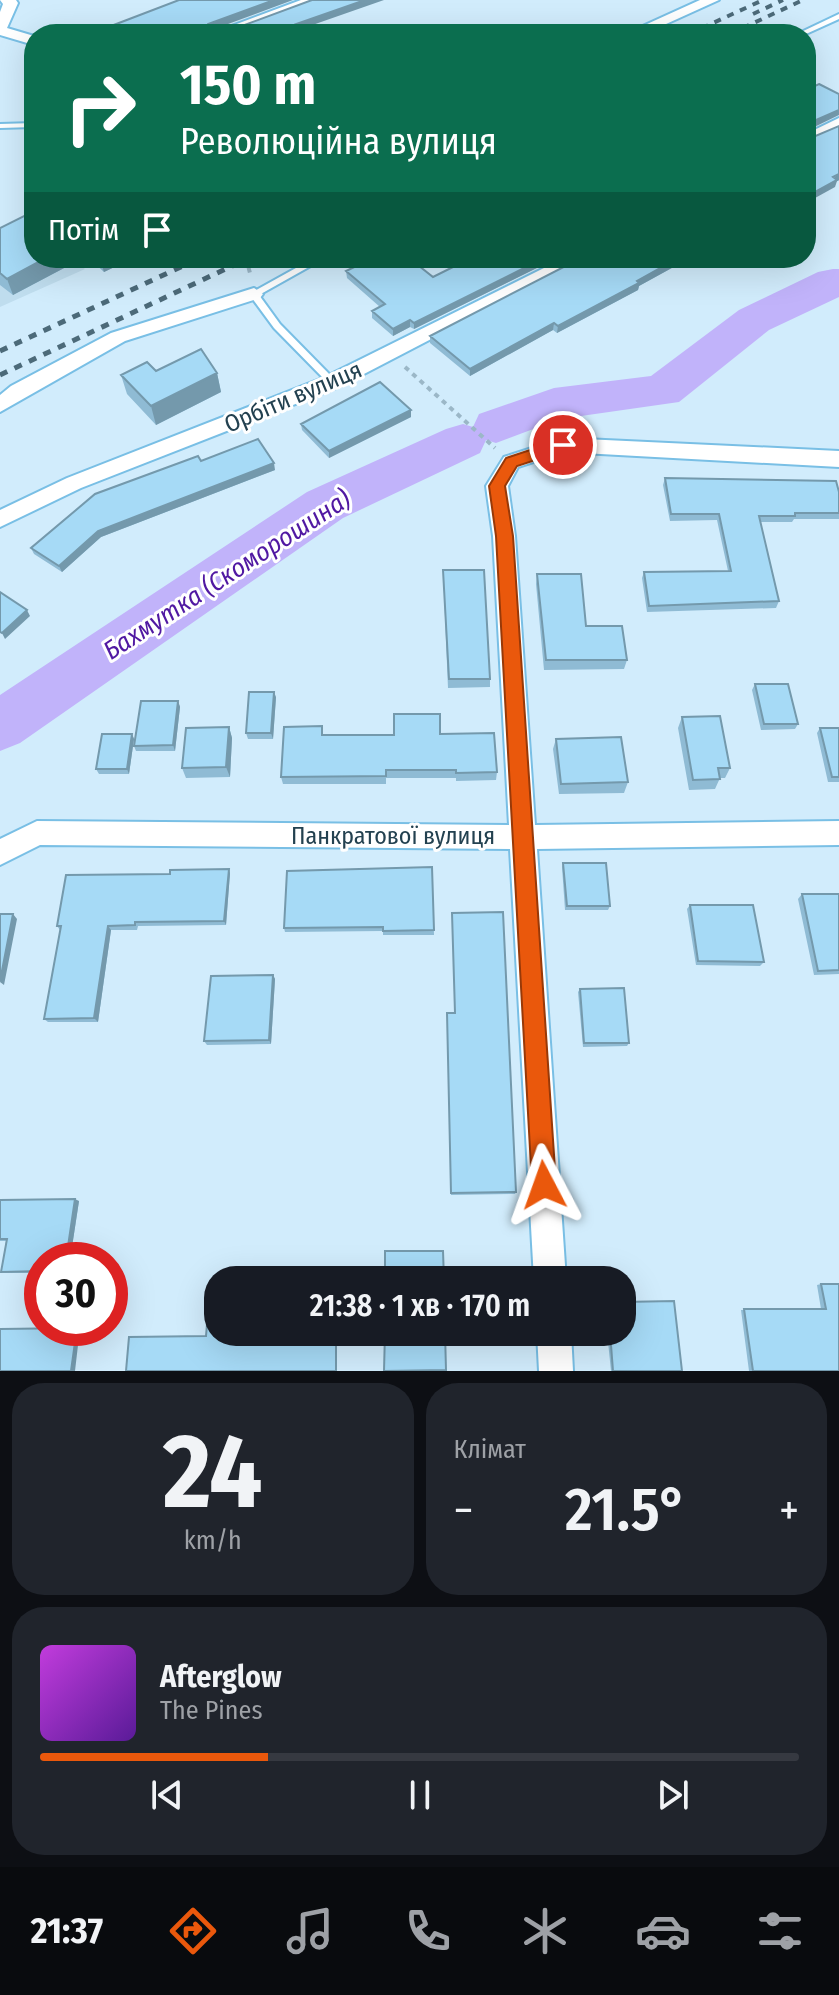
<!DOCTYPE html>
<html lang="uk">
<meta charset="utf-8">
<style>
body{margin:0;font-family:"Fira Sans Condensed",sans-serif;background:#20242c;color:#f1f3f6;height:100vh;display:flex;flex-direction:column;font-size:30px;white-space:nowrap}
*{box-sizing:border-box;margin:0}
p{font-size:26px;color:#9ea1a6}
.icon{flex:none;width:44px;height:44px;fill:none;stroke:currentColor;stroke-width:2;stroke-linecap:round;stroke-linejoin:round}
.map{position:relative;height:1371px;overflow:hidden}
.drawer{display:flex;flex-direction:column;gap:12px;padding:12px;background:#0d0f14;flex:1}
.drawer>*{flex:none}
.hud{position:absolute;left:24px;top:24px;width:792px;height:244px;border-radius:32px;box-shadow:0 8px 32px #0002;background:#0b6e4f;color:#fff;overflow:hidden}
.speed{position:absolute;left:24px;top:1242px;display:flex;gap:16px;font-size:40px;font-weight:700;text-align:center}
.speed>*{display:grid;place-content:center;width:104px;height:104px;border-radius:50%;background:#171b24;box-shadow:0 8px 32px #0002;line-height:1}
.speed .limit{border:12px solid #d22;background:#fff;color:#111}
.pin{position:absolute;display:grid;place-items:center;width:68px;height:68px;color:#fff;margin:-34px;border:4px solid #fff;border-radius:50%;box-shadow:0 2px 8px #0007}
.me{position:absolute;width:88px;margin:-44px;rotate:356deg;stroke-linejoin:round;filter:drop-shadow(0 0 6px #0008)}
.turn{display:flex;align-items:center;gap:28px;height:168px;padding:0 24px;font-size:36px}
.turn .icon{width:104px;height:104px;stroke-width:2.5}
.turn b{display:block;font-size:56px;line-height:68px}
.then{display:flex;align-items:center;height:76px;padding:0 24px;background:#0003;gap:16px;font-size:30px}
.big{font-size:60px;font-weight:600;line-height:1.1}
.drawer .widget{flex:1;display:flex;flex-direction:column;justify-content:center;gap:12px;min-width:0;padding:0 28px;border-radius:32px;background:#20242c}
.drawer .dial{align-items:center;gap:0}
.dial b{font-size:104px;line-height:1}
.song{display:flex;align-items:center;gap:24px}
.cover{width:96px;height:96px;border-radius:12px;background:linear-gradient(135deg,hsl(290 70% 55%),hsl(270 70% 35%))}
.played{height:8px;border-radius:4px;background:linear-gradient(90deg,#ea580c 30%,#363941 30%)}
.keys{display:flex;justify-content:space-around;direction:ltr}
.heat{display:flex;justify-content:space-between;align-items:center;font-size:44px;direction:ltr}
.drawer .tiles{flex:1;display:grid;gap:12px;grid-template-columns:1fr 1fr}
.widget:last-child{grid-column:span 2}
.trip{position:absolute;left:204px;top:1266px;width:432px;height:80px;border-radius:32px;background:#171b24;box-shadow:0 8px 32px #0002;font-weight:600;line-height:80px;text-align:center}
.tab-bar{display:flex;height:128px;justify-content:space-around;align-items:center;background:#090b0e;color:#9ea1a6}
.tab-bar .icon{width:56px;height:56px}
.tab-bar .on{color:#ea580c}
.tab-bar b{font-size:36px;color:#f1f3f6}
.map>svg:first-child{display:block}
.built{fill:#bfddee}
.lines{fill:none;stroke-linecap:round;stroke-linejoin:round}
.river{fill:#c1b3fa;fill-rule:evenodd}
.service-casing{stroke:#79bfe5;stroke-width:4}
.minor-casing{stroke:#79bfe5;stroke-width:4}
.path{stroke:#9bb7c7;stroke-width:4;stroke-dasharray:5 5;stroke-linecap:butt}
.service{fill:#fff;fill-rule:evenodd}
.minor{fill:#fff;fill-rule:evenodd}
.rail-far1{stroke:#4c6a79;stroke-width:4;stroke-dasharray:7 7;stroke-linecap:butt}
.rail{stroke:#4c6a79;stroke-width:5;stroke-dasharray:8 8;stroke-linecap:butt}
.wall{fill:#8fbbd4}
.shaded-wall{fill:#7499ac}
.building{fill:#a6daf6;stroke:#7499ac;stroke-width:2}
.route{fill:#ea580c;stroke:#983908;stroke-width:2}
.labels{text-anchor:middle;dominant-baseline:central;stroke-width:6;stroke-linejoin:round;paint-order:stroke}
.street-label{font-size:24px;fill:#234150;stroke:#fff}
.water-label{font-size:26px;font-style:italic;fill:#5018a2;stroke:#fff}
</style>
<div class="map">
<svg width="839" height="1371" viewBox="0 0 839 1371">
<rect width="100%" height="100%" fill="#d1ecfc"/>
<path class="built" d="M0,247L34,258H71L85,269L0,307Z"/>
<g class="lines">
<path class="river" d="M833,269H839V297L769,330L679,402L560,419L496,443L486,440L480,453L343,518L20,743L0,751V695L307,492L446,429L463,424L473,427L479,414L554,388L651,376L739,310L818,272Z"/>
<g class="service-casing">
<path id="service" d="M839,14V19L806,34H797Z
M34,123V127L0,128V124Z
M314,258H325L259,295L280,324L335,380V384H329L274,328L249,294Z"/>
</g>
<g class="minor-casing">
<path id="minor" d="M0,0H16L18,3L7,28L34,36V45L0,35V12L3,4Z
M301,0H322L231,34H210Z
M700,0H719L644,34H625Z
M839,118V129L806,145V134Z
M564,258H587L339,387L81,488L0,527V510L67,478L325,377Z
M254,288L263,294L260,298L125,341L0,412V395L11,386L111,333Z
M563,438L839,451V467L564,452L518,467L508,486L515,536L535,825L839,821V845L537,849L566,1280H534L510,849L40,845L0,865V839L37,821L509,825L493,536L486,486L504,457Z
M537,1332H571L573,1371H539Z"/>
</g>
<path class="path" d="M246,258L250,273
M405,367L495,448"/>
<use href="#service" class="service"/>
<use href="#minor" class="minor"/>
<path class="rail-far1" d="M753,14L783,0
M689,34L763,0
M730,34L803,0"/>
<path class="rail" d="M0,351L200,258
M0,375L249,258"/>
</g>
<path class="wall" d="M0,228L34,258H83L13,295L0,285Z
M89,258H128L129,260L104,272Z
M471,258H557L414,329L410,327L393,336L372,318V311L380,307L347,278L346,271L433,277Z
M679,264L639,286L638,290L557,333L553,330L470,376L430,343V336Z
M156,371L217,373L221,392L156,425L127,394L121,375Z
M411,410V417L329,458L302,430L301,424Z
M201,461L275,470L101,537L62,572L34,554L31,548Z
M665,478L839,492V519H794L792,522H760L779,601L776,608L647,612L642,578L644,572L728,571L717,520L670,521L663,485Z
M443,570L490,679V687L448,688Z
M537,574L586,626L627,660L624,669L544,670L536,584Z
M755,684L798,724L795,729L761,730L752,690Z
M276,697L273,739H248L246,733Z
M178,701L180,707L175,751H136L134,746Z
M682,717L730,768L725,778H720L715,789L689,790L678,728Z
M229,727L232,738L230,777L186,778L182,768Z
M820,728H839V782H828L817,733Z
M132,734L134,739L129,774H99L96,769Z
M440,734L497,772L496,780L456,781V778H386V784H283L281,777L323,735Z
M556,739L628,782L624,793L559,794L553,749Z
M563,863L610,906L608,910H565L562,867Z
M432,867L434,935H383V931L285,932L284,928Z
M230,873L226,925L138,926L137,930H111L98,1022H48L44,1019L60,930L57,926Z
M802,894H839V974L814,975L798,899Z
M690,905L764,962L760,966L696,965L687,909Z
M273,975L275,979L271,1044L207,1045L204,1041Z
M580,989L629,1043L627,1046L583,1047L578,992Z
M447,1016L516,1192L515,1194L451,1195Z
M0,1200L79,1201L70,1260H42V1273H6L1,1272L6,1241H0Z
M821,1284L839,1371H749L741,1310L821,1309L817,1285Z
M607,1332H622L682,1371H611Z"/>
<path class="shaded-wall" d="M274,0H293L209,31L206,28L208,24Z
M365,0H384L301,29V34H284L296,24Z
M839,110V115L806,131L807,124Z
M839,174V180L837,181L835,187L806,203V197Z
M46,258H83L13,295L7,279Z
M100,258H128L129,260L104,272Z
M544,258H557L414,329V323Z
M678,258H680L679,264L639,286L638,290L557,333L558,326Z
M410,320V327L393,336V329Z
M554,323L553,330L470,376V369Z
M217,373L221,392L156,425L151,406Z
M411,410V417L329,458V451Z
M274,463L275,470L101,537L62,572L59,566L98,531Z
M27,610L30,616L5,639L2,633Z
M274,692L276,697L273,739L271,733Z
M178,701L180,707L175,751L173,745Z
M229,727L232,738L230,777L226,767Z
M132,734L134,739L129,774L127,769Z
M229,869L230,873L226,925L224,921Z
M13,914L17,919L4,985L0,982Z
M108,926L111,930L98,1022L94,1018Z
M273,975L275,979L271,1044L269,1040Z
M75,1199L79,1201L70,1260H66Z
M77,1328H80L75,1371H71Z"/>
<path class="building" d="M179,0H274L208,24L206,28L231,30L312,0H365L296,24L301,28L284,34H101L98,31Z
M819,84L839,94V110L807,124L806,137V90Z
M839,126V174L833,177L837,180L806,197V140Z
M34,211V258H46L7,279L0,273V228Z
M373,258H409L433,277L471,258H544L414,323L410,320L393,329L372,311L385,304L346,271Z
M581,258H678L637,281L639,283L558,326L554,323L470,369L430,336Z
M201,349L217,373L151,406L121,375L147,362L156,371Z
M380,382L411,410L329,451L301,424Z
M258,439L274,463L98,531L59,566L31,548L95,494L198,456L201,461Z
M665,478L836,481L839,492V513H795V516H759L779,601L649,606L644,572L731,571L719,514H671Z
M443,570H484L490,679H449Z
M537,574H581L586,626H622L627,660H546Z
M0,592L27,610L2,633L0,632Z
M755,684H788L798,724H764Z
M249,692H274L271,733H246Z
M141,701H178L173,745L134,746Z
M394,714H440V734L494,733L497,772L456,773V770H386V776L281,777L284,727L322,726V735H394Z
M720,716L730,768H718L720,779L693,780L682,717Z
M229,727L226,767L182,768L186,728Z
M820,728H839V777H832Z
M102,734H132L127,769H96Z
M621,737L628,782L561,784L556,739Z
M563,863H606L610,906H567Z
M432,867L434,930L383,931V927L284,928L287,871Z
M229,869L224,921L135,922V925L108,926L94,1018L44,1019L61,926H57L66,875L170,874V870Z
M802,894H839V970L818,971Z
M690,905H753L764,962L698,961Z
M503,912L516,1192L451,1193L447,1013H455L452,913Z
M0,914H13L0,981Z
M273,975L269,1040L204,1041L211,976Z
M624,988L629,1043H584L580,989Z
M75,1199L66,1260H42V1271L1,1272L7,1239H0V1200Z
M385,1251H443L444,1280H385Z
M821,1284H839V1371H753L744,1309H826Z
M209,1300H218V1332H336V1371H126L129,1337L206,1336Z
M674,1301L682,1371H613L610,1332H622V1302Z
M77,1328L71,1371H0V1329Z
M385,1332H445L446,1370L384,1371Z"/>
<path class="route" d="M563,439L571,445L569,449L517,466L505,486L513,536L556,1185L553,1193L544,1197L536,1193L532,1185L496,536L489,486L506,458Z"/>
<g class="labels">
<g class="street-label">
<text transform="translate(293 397) rotate(-23)">Орбіти вулиця</text>
<text x="393" y="836">Панкратової вулиця</text>
</g>
<g class="water-label">
<text transform="translate(227 575) rotate(-33)">Бахмутка (Скоморошина)</text>
</g>
</g>
</svg>
<div class="speed"><div class="limit">30</div></div>
<div class="pin" style="left:563px;top:445px;background:#d93025"><svg class="icon" aria-label="arrive" viewBox="0 0 24 24"><path d="M6 21V4h12l-3 4 3 4H6"/></svg></div>
<svg class="me" style="left:544px;top:1185px" viewBox="-20 -20 40 40"><path d="M0-17L14 15 0 8-14 15z" fill="#ea580c" stroke="#fff" stroke-width="4"/></svg>
<div class="trip">21:38 · 1 хв · 170 m</div>
<div class="hud">
<div class="turn"><svg class="icon" aria-label="right" viewBox="0 0 24 24"><path d="M7 20v-9h11M14 6l5 5-5 5"/></svg><div><b>150 m</b>Революційна вулиця</div></div>
<div class="then">Потім<svg class="icon" aria-label="arrive" viewBox="0 0 24 24"><path d="M6 21V4h12l-3 4 3 4H6"/></svg></div>
</div>
</div>
<section class="drawer">
<div class="tiles">
<div class="widget dial"><b>24</b><p>km/h</p></div>
<div class="widget"><p>Клімат</p>
<div class="heat"><a>−</a><b class="big">21.5°</b><a>+</a></div>
</div>
<div class="widget">
<div class="song"><i class="cover"></i><div><b>Afterglow</b><p>The Pines</p></div></div>
<div class="played"></div>
<div class="keys"><svg class="icon" aria-label="previous" viewBox="0 0 24 24"><path d="M18 5L8 12l10 7zM5 5v14"/></svg><svg class="icon" aria-label="pause" viewBox="0 0 24 24"><path d="M8 5v14M16 5v14"/></svg><svg class="icon" aria-label="next" viewBox="0 0 24 24"><path d="M6 5l10 7-10 7zM19 5v14"/></svg></div>
</div>
</div>
</section>
<nav class="tab-bar">
<b>21:37</b>
<svg class="icon on" aria-label="directions" viewBox="0 0 24 24"><path d="M12 3l9 9-9 9-9-9zM9 14v-3h6M13 9l2 2-2 2"/></svg>
<svg class="icon" aria-label="music" viewBox="0 0 24 24"><path d="M9 18V5l10-2v13"/><circle cx="6" cy="18" r="3"/><circle cx="16" cy="16" r="3"/></svg>
<svg class="icon" aria-label="phone" viewBox="0 0 24 24"><path d="M5 4h4l2 5-3 2q2 4 5 5l2-3 5 2v4C11 20 4 13 5 4z"/></svg>
<svg class="icon" aria-label="climate" viewBox="0 0 24 24"><path d="M12 3v18M4 7l16 10M4 17L20 7"/></svg>
<svg class="icon" aria-label="car" viewBox="0 0 24 24"><path d="M5 17H2v-5l4-1 3-4h7l3 4 3 1v5h-3M9 17h6M6 11h13"/><circle cx="7" cy="17" r="2"/><circle cx="17" cy="17" r="2"/></svg>
<svg class="icon" aria-label="filters" viewBox="0 0 24 24"><path d="M4 7h16M4 17h16"/><circle cx="9" cy="7" r="2"/><circle cx="15" cy="17" r="2"/></svg>
</nav>
